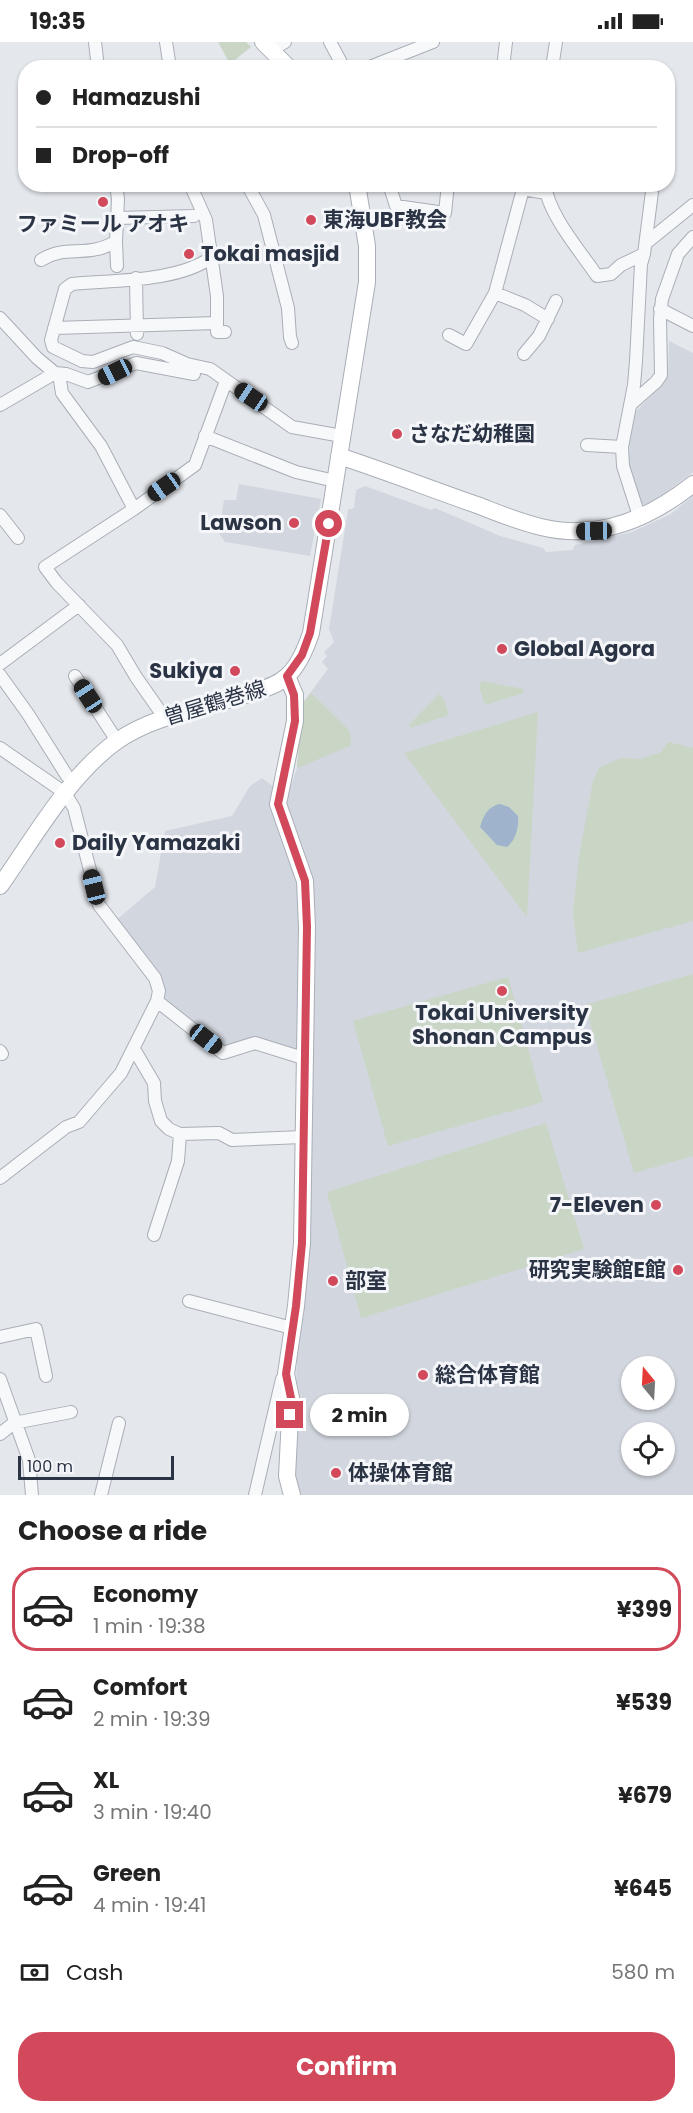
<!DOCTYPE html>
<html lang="en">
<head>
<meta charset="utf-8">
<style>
	body { margin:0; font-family:Poppins,"Noto Sans JP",sans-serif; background:#f6f6f6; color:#222; height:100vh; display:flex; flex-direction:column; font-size:22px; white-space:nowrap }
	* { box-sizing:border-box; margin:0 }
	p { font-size:20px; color:#767676 }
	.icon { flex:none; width:33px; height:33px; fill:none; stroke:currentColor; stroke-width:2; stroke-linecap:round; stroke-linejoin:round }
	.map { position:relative; height:1453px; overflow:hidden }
	.drawer { display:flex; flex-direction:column; background:#fff; flex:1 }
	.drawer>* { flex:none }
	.banner { position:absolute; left:18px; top:18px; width:657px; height:132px; border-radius:24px; box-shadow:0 2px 4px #0004; display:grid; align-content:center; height:132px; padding:0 18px; background:#fff }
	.needle { width:39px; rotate:342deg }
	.tools { position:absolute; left:621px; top:1314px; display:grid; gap:12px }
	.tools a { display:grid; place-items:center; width:54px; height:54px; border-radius:50%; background:#fff; box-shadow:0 2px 4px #0004; font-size:30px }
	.scale { position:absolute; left:18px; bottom:15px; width:156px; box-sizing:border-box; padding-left:6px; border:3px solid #2b3445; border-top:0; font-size:16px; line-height:21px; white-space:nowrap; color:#2b3445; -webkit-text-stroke:4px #f4f6f9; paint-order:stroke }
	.end { position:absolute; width:27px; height:27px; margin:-14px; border:8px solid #d1495b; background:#fff; box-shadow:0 0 0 3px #fff }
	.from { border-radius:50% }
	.bubble { position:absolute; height:42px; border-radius:21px; background:#fff; box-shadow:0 2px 4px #0004; font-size:20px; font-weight:700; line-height:42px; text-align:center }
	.car { position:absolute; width:18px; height:36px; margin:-18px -9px; border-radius:8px; box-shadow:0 0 4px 2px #0007; background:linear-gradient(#222 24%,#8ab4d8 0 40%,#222 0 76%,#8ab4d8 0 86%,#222 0) }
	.banner b { display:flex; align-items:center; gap:21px; height:57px; font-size:22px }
	.banner b+b { border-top:2px solid #e0e0e0 }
	.banner i { width:15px; height:15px; background:#222 }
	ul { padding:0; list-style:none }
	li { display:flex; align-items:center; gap:18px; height:84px; margin:0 12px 9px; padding:0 6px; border:3px solid transparent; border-radius:24px }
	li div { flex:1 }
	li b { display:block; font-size:22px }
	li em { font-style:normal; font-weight:700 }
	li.on { border-color:#d1495b }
	li>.icon { width:54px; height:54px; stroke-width:1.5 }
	h2 { padding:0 18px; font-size:27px; line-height:72px }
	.pay { display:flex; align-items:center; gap:15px; height:66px; padding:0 18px; font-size:22px }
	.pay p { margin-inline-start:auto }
	.cta { display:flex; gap:12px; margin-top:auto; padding:12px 18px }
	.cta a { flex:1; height:69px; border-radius:24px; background:#d1495b; color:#fff; font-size:24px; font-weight:700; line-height:69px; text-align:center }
	.status { display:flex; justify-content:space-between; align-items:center; height:42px; padding:0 30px; background:#fff; direction:ltr }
	.status svg { height:16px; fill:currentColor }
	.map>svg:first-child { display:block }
	.built { fill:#d2d6de; fill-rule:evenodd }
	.green { fill:#c9d6c5 }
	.water { fill:#9fb4cc }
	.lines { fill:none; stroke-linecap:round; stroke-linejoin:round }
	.street-casing { stroke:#a9aeb7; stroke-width:14 }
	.secondary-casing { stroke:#a9aeb7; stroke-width:18 }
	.street { stroke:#f7f8fa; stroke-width:12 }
	.secondary { stroke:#fff; stroke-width:16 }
	.route { stroke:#d1495b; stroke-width:8 }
	.poi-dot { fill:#d1495b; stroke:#f4f6f9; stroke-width:2 }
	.labels { text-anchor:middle; stroke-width:6; stroke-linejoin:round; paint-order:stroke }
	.poi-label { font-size:21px; font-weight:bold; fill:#2b3445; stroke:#f4f6f9; text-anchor:start }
	.street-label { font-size:21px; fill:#2b3445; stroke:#f4f6f9 }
</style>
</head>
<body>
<div class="status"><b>19:35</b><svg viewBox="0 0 49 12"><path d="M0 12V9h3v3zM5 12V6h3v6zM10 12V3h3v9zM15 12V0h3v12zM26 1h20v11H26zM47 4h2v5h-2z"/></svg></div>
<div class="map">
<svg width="693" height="1453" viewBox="0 0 693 1453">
	<rect width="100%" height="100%" fill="#e4e7ec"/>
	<path class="built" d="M669,299l24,12v119l-40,30 -8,3 -4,-1 -12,-41 1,-30 3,-19 25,-25 10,-14z
		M239,442l82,15 -11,57 -85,-14 -6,-9 5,-33h12z
		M365,444l66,24 4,-2 65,28 43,12 3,4 27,-2 2,-5 57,-13 39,-18 22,-18v999h-394l-4,-6 -2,-31 21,-535 -29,-120 12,-35 5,-64 26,-35 -6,-7 5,-6 -3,-4 10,-10 -5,-13 19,-119 6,-2 2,-18zM632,1324h32v34h-32zM632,1390h32v34h-32z
		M262,736l12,9 24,97v171l-32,-12 -39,11 -60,-38 -4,-19 -49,-75 41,-35 10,-56 67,-15 18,-30z"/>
	<path class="green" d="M218,0h28l5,5 -21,17z
		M482,639l41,8 1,4 -39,12 -6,-19z
		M311,651l36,35 4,8 -1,10 -53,22 5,-64z
		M439,652l5,6 5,15 -39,13 -1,-3z
		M538,670l-11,205 -123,-164z
		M668,700l25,6v173l-115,32 -5,-40 6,-56 14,-76 6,-13 21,-10 21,1 20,-7z
		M693,932v182l-59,17 -49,-168z
		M508,935l35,125 -155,44 -35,-125z
		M546,1081l38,126 -223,69 -34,-126z"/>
	<path class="water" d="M500,762l9,3 9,9c1,11 -2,24 -11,31l-10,-2 -17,-18c3,-11 8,-21 20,-23z"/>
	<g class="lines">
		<defs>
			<path id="street" d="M95,0l3,26
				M166,0l4,26
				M330,0l14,26
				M271,8l14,-8
				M367,26l66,-26
				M503,26l3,-26
				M552,26l4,-26
				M190,142l16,36 11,76v36h8
				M247,142l17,31 24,93 2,29 2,6
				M389,142l7,22 49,7 3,-29
				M545,142c2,29 36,68 52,92l14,-2 10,-9 23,-11
				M117,176l77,-2
				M116,200l1,24
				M646,201l47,-38
				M212,215c-34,25 -98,23 -140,27l-7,5 -14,51 2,7 29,14 11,1 40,-15 29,6 25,11 23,5 82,58 50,9
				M41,218c22,-13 35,-6 56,-11 7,-1 13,-5 19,-7l2,-43 -2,-15
				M136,236l1,56
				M495,251l30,12 23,14
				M660,267l33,17
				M0,276l37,40 18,15 11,1 22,8 48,-19 58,11
				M54,286l163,-5
				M449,293l17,9 29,-51 28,-104 23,4
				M524,312l15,-18 17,-35
				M59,332l3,19 39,53 33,63
				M0,363l55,-32
				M630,363l26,-23 5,-7 -1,-56 2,-20 16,-45 15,-17
				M205,394l91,36 39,9
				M587,403l35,2
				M0,473l18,23
				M640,477l-17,-53 -1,-19 12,-62 2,-24 5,-97 3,-10 9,-70
				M0,622l79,-59
				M0,633l28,39 39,62 7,6
				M75,634l42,65
				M164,675l-28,-40 -19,-32 -60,-62 -12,-16 89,-58 61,-44 31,-84
				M0,706l65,45 9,15 25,97 56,73 4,13 -2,10 -36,72 -42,49 -13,5 -66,51
				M157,959l66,52 32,-10 48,15
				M134,1007l20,34 1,18 6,20 8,8 11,5 39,-1 13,7 70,-3
				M0,1009l2,3
				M154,1193l24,-74 2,-27
				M189,1259l103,27
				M0,1295l36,-8 10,47
				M0,1337l29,81 3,35
				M0,1392l14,-11 57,-11
				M101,1453l18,-72
				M255,1453l27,-116 4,-5"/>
			<path id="secondary" d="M263,0l26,26
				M339,414c46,15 92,33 138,49 21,8 42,17 64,22 57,14 108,-8 152,-43
				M287,634l8,19v26l-17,83 27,77 2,46 -5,316 -6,63 -10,68 5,24 -4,78 5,19
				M0,844c34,-48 69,-111 117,-145 38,-26 85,-32 128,-46 14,-5 30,-8 41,-18 13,-11 20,-29 25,-44l56,-351v-36l-10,-62"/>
		</defs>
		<use href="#street" class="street-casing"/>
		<use href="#secondary" class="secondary-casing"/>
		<use href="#street" class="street"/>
		<use href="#secondary" class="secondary"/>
	</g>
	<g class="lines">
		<path class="route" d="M290,1373l1,-17 -5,-24 10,-68 6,-63 5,-316 -2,-46 -27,-77 17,-83 -1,-26 -7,-19 15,-21 8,-22 19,-109"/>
	</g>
	<g class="poi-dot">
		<circle cx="103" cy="160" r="6"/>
		<circle cx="311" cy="178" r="6"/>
		<circle cx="189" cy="212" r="6"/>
		<circle cx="397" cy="392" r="6"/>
		<circle cx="294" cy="481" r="6"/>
		<circle cx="502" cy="607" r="6"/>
		<circle cx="235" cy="629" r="6"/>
		<circle cx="60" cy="801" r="6"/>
		<circle cx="502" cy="949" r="6"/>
		<circle cx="656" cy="1163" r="6"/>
		<circle cx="678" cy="1228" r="6"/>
		<circle cx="333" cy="1239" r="6"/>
		<circle cx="423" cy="1333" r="6"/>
		<circle cx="336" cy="1431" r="6"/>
	</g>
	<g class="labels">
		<g class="poi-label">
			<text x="323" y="185">東海UBF教会</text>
			<text x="103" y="189" text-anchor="middle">ファミール アオキ</text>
			<text x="201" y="219">Tokai masjid</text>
			<text x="409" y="399">さなだ幼稚園</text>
			<text x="282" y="488" text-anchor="end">Lawson</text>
			<text x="514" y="614">Global Agora</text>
			<text x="223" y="636" text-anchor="end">Sukiya</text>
			<text x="72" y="808">Daily Yamazaki</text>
			<text x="502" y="978" text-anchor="middle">Tokai University<tspan x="502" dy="24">Shonan Campus</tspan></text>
			<text x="644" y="1170" text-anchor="end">7-Eleven</text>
			<text x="666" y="1235" text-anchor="end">研究実験館E館</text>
			<text x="345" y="1246">部室</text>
			<text x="435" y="1340">総合体育館</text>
			<text x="348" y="1438">体操体育館</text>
		</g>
		<g class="street-label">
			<text transform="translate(215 661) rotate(-17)" y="7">曽屋鶴巻線</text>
		</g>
	</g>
</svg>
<div class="tools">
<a><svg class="needle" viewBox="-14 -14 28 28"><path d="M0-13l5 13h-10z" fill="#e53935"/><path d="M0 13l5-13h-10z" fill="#767676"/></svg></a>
<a><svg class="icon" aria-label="locate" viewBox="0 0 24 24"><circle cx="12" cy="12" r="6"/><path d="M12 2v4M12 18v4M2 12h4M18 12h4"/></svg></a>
</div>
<div class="scale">100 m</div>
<i class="end from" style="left:329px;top:482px"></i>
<i class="end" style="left:290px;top:1373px"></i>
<div class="bubble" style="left:310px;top:1352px;width:99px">2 min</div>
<i class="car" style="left:115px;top:330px;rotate:244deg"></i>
<i class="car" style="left:251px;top:355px;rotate:304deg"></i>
<i class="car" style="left:164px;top:445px;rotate:235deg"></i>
<i class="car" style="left:594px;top:489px;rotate:269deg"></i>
<i class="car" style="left:88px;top:654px;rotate:327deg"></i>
<i class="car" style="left:94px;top:845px;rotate:346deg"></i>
<i class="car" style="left:206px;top:997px;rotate:128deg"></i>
<div class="banner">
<b><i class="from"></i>Hamazushi</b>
<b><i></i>Drop-off</b>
</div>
</div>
<section class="drawer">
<h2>Choose a ride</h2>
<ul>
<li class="on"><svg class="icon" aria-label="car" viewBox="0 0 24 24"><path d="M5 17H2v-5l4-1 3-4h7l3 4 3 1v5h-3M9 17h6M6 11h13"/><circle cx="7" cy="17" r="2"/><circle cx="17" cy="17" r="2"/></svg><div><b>Economy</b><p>1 min · 19:38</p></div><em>¥399</em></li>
<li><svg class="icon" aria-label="car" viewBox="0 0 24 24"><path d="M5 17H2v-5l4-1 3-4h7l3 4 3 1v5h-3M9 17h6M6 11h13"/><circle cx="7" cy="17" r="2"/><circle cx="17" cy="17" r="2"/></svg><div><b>Comfort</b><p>2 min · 19:39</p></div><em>¥539</em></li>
<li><svg class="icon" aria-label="car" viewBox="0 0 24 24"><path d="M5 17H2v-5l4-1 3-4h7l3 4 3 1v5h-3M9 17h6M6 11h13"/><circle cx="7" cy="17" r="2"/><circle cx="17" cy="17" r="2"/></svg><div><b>XL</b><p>3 min · 19:40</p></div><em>¥679</em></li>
<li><svg class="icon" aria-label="car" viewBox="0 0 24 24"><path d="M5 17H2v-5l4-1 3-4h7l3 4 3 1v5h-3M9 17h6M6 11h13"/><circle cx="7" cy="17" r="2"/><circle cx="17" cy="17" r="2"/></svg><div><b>Green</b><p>4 min · 19:41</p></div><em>¥645</em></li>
</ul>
<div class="pay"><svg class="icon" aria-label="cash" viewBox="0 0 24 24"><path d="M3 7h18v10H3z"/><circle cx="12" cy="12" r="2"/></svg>Cash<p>580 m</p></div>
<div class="cta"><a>Confirm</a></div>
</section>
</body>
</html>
